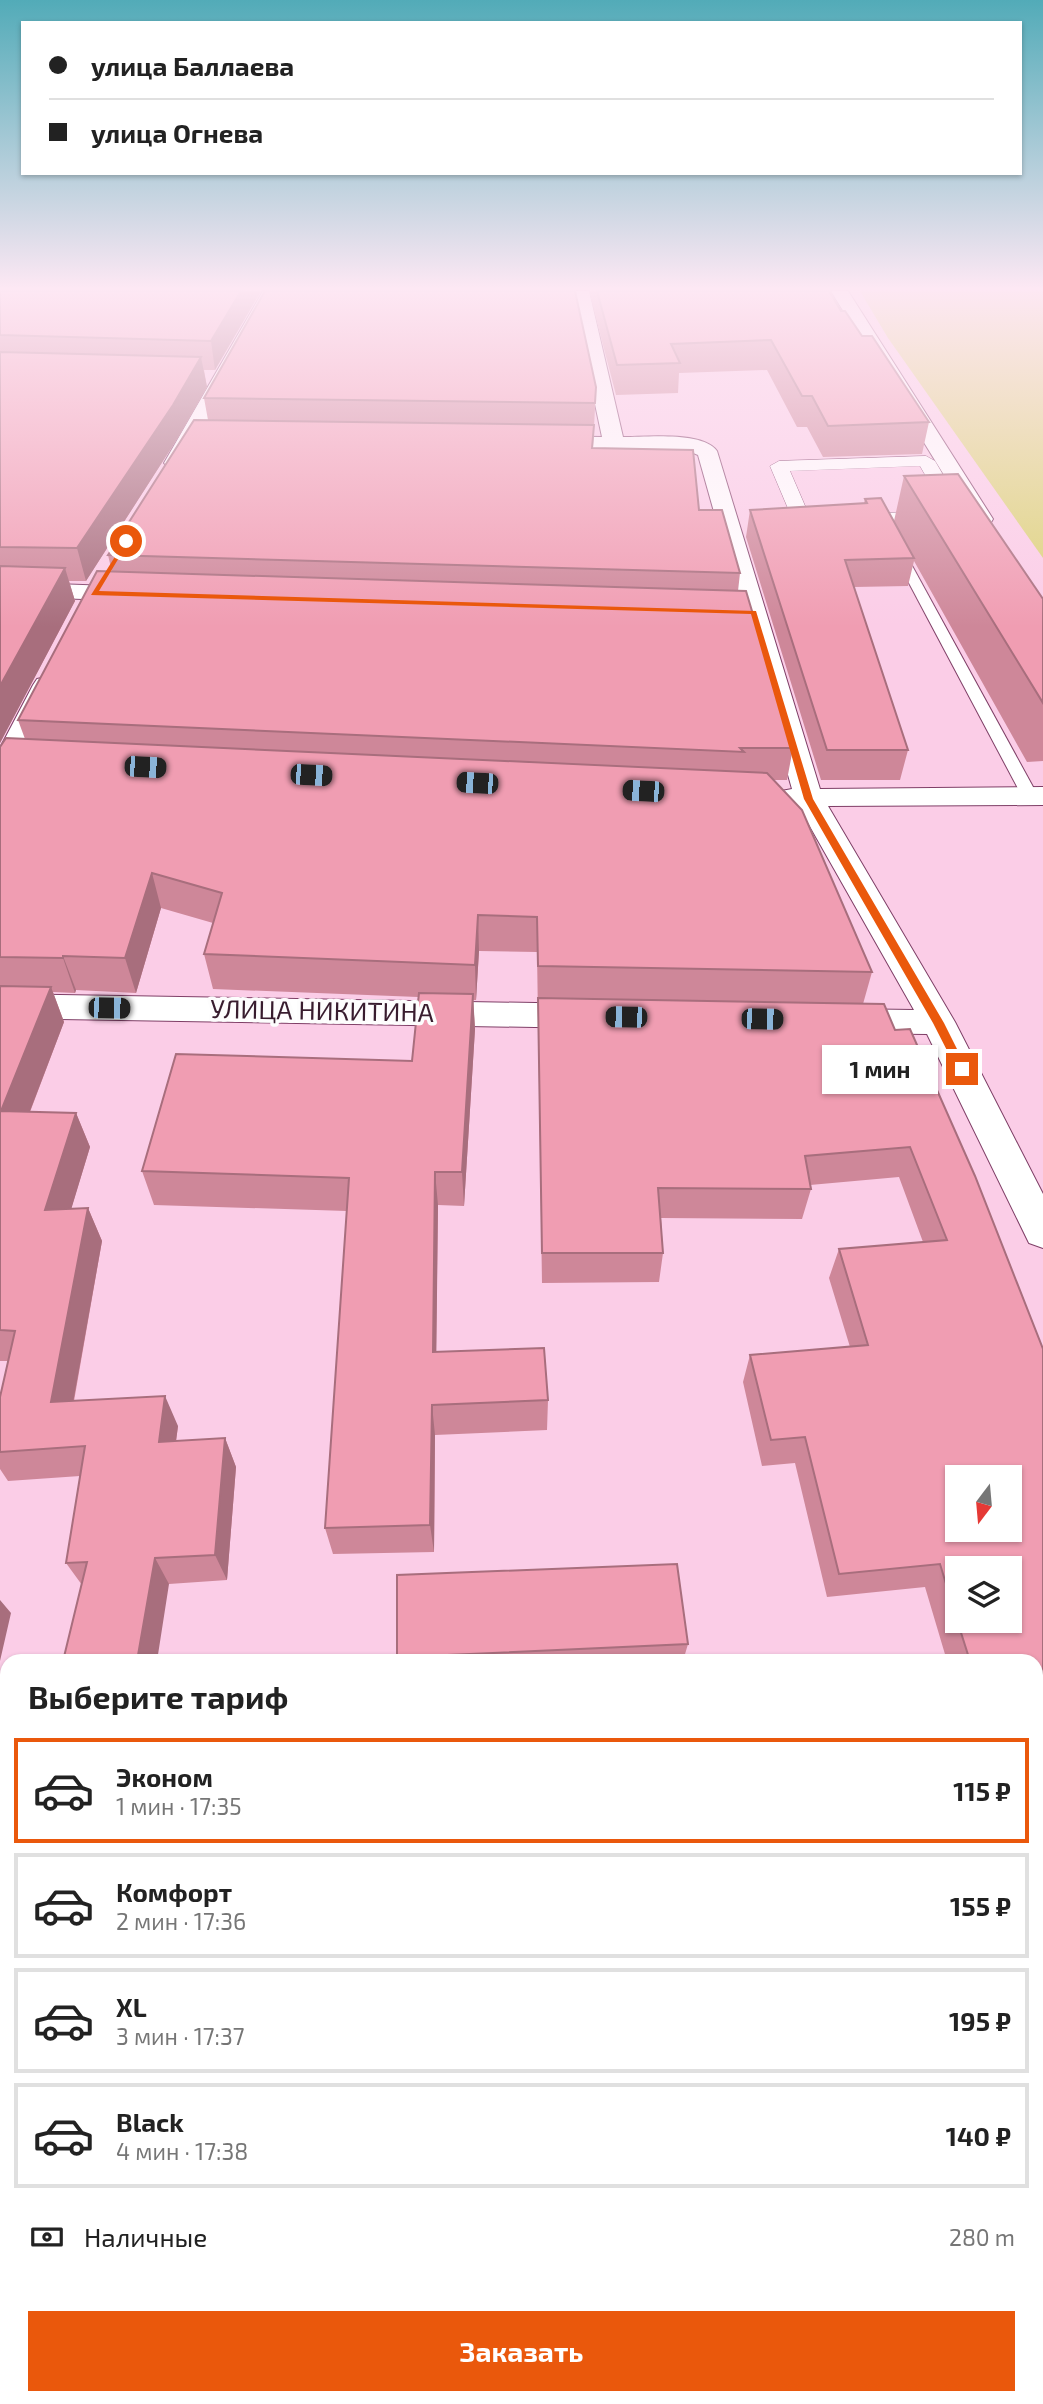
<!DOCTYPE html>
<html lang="ru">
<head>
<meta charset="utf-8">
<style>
	body { margin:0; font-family:"Exo 2",sans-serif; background:#f6f6f6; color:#222; height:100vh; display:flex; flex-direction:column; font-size:26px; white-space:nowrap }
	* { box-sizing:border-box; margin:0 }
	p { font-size:23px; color:#767676 }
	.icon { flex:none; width:38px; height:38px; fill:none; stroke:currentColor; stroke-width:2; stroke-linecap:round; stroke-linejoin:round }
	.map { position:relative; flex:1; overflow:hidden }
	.details { position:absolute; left:0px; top:1654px; width:1043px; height:751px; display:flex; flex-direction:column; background:#fff; border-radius:21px 21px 0 0; box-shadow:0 2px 5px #0004 }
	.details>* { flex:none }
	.top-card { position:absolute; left:21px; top:21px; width:1001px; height:154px; border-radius:0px; box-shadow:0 2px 5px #0004; display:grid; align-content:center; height:154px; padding:0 28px; background:#fff }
	.needle { width:46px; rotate:196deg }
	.fabs { position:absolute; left:945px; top:1465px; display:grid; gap:14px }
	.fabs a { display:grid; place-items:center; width:77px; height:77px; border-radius:0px; background:#fff; box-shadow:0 2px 5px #0004; font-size:35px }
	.end { position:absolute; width:32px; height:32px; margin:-16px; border:9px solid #ea580c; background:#fff; box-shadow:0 0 0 4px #fff }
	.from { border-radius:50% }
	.bubble { position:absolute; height:49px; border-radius:0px; background:#fff; box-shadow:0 2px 5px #0004; font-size:23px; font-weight:700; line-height:49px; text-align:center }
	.car { position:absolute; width:21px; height:42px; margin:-21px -10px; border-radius:9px; box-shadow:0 0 5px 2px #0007; background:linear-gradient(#222 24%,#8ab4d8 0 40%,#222 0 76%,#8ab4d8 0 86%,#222 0) }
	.top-card b { display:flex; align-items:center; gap:24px; height:66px; font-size:26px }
	.top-card b+b { border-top:2px solid #e0e0e0 }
	.top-card i { width:18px; height:18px; background:#222 }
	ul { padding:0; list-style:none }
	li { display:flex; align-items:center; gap:21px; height:105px; margin:0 14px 10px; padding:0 14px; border:4px solid #e0e0e0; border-radius:0px }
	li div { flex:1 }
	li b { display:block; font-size:26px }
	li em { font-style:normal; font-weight:700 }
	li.selected { border-color:#ea580c }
	li>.icon { width:63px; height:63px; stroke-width:1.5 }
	h2 { padding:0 28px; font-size:32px; line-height:84px }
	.pay { display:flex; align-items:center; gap:18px; height:77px; padding:0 28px; font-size:26px }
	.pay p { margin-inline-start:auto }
	.cta { display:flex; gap:14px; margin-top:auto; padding:14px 28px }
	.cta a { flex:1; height:80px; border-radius:0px; background:#ea580c; color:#fff; font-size:28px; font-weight:700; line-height:80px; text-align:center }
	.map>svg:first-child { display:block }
	.green { fill:#dcd378 }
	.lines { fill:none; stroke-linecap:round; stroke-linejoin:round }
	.service-casing { stroke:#7f3f67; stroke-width:2 }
	.pedestrian-casing { stroke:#7f3f67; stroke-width:1 }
	.minor-casing { stroke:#7f3f67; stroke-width:2 }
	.tertiary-casing { stroke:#7f3f67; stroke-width:2 }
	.primary-casing { stroke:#8e85ab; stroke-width:2 }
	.service { fill:#fff; fill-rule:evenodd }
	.pedestrian { fill:#fff; fill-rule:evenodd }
	.minor { fill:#fff; fill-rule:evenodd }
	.tertiary { fill:#fff; fill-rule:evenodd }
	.primary { fill:#d7d8f5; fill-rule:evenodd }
	.wall { fill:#ce8799 }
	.shaded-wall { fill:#a86e7d }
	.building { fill:#f09db2; stroke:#a86e7d; stroke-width:2; fill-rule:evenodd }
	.route { fill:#ea580c }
	.labels { text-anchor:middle; stroke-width:7; stroke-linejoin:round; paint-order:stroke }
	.street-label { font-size:26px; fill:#381c2e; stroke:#fdfdfd }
</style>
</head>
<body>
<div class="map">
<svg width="1043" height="2404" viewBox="0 0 1043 2404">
	<rect width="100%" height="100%" fill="#fbcde7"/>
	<path class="green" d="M860,291h183v267l-155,-220z"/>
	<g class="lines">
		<defs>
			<path id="service" d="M898,547l6,4 134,245 -2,3 -6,2 -8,-5 -130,-245z"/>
			<path id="pedestrian" d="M926,456l9,5 32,55 -3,4 -169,5 -25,-59 9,-5zM920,466l26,45 -137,4 -19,-44z"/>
			<path id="minor" d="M263,291h18l-95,172 -4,4h-14l-4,-4z
				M571,291h18l34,146c23,0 80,-6 94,14l103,338 223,-2v18l-215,1 127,216 88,172v54l-14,-5 -102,-209 -88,-1 -12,-4 -5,-8 5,-8 12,-4 75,1 -115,-203 -23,-3 -5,-6 5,-6 16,-3 -94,-334 -12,-5 -146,-2 -7,-2 -3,-4 3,-4 7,-2 62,1z
				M831,291h17l145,228 -3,5h-16l-3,-5z
				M0,582l138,5 9,2 3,5 -3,5 -9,2 -138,-5z
				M46,677l9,2 4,6 -45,91 -4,6 -10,3v-37l33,-63 4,-6z
				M0,994l590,10 12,4 5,8 -5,8 -12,4 -590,-10z"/>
			<path id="tertiary" d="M98,2398h66l-1,6h-66z"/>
			<path id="primary" d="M0,2022h7v58h-7z
				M1036,2041h7v58h-7z
				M0,2126l7,1v60l-7,-1z
				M1036,2131h7v62h-7z"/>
		</defs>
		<use href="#service" class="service-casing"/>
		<use href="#pedestrian" class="pedestrian-casing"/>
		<use href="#minor" class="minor-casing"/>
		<use href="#tertiary" class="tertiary-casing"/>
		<use href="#primary" class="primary-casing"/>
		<use href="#service" class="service"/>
		<use href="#pedestrian" class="pedestrian"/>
		<use href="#minor" class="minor"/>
		<use href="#tertiary" class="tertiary"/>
		<use href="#primary" class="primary"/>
	</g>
	<path class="wall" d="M0,291h261l-46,79h-11l3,17 -28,49 -93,145h-17l6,20 -75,142z
		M589,291h240l12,20 21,25 67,86 -7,32 -99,3 -16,-30h-10l-30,-57 -88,3 -1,20 -62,2z
		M596,387l-3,61 106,62 41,63 -2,18 55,157 -6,32h-14l99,192 -9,32 32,26 148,319v575l-7,-1v-262h-89l-22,-74 -98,10 -32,-134 -33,3 -19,-84 7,-27 100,-8 -21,-69 10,-29 84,-7 -24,-65 -89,8 1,4 -9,30 -141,-1 2,35 -4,29 -117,1 -5,-331 -58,-1 -3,49h-3l2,29 -11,177 -26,-1 -2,147 112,48 -1,30 -112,5 -1,117 -101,2 -8,-26 22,-317 -193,-6 -12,-34 270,-110 6,-64 -205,-8 -9,-35 9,-31 -52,-15 -25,85 -60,-3 -1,3 -22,-1 11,30 -34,90 46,1 14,34 -19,62 17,-1 14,33 -28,160 104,25 -2,15 49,-3 11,29 -9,113 -58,4 -87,1 -16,-22 14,-87 -72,5 -8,-12v-72l8,-36h-8v-614l25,-8 -7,-19 94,-148 -4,-17 100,-135 -4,-22z
		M904,476l139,123v162l-16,1 -113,-201 -6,25 -54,1 54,163 -8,30h-79l-75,-243 4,-27 114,-7 1,-4 29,22z
		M397,1575l291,69 -5,17h-286z
		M0,1774h7v123h-7z
		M1036,2359h7v45h-55l-1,-6h49z"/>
	<path class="shaded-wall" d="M241,291h20l-46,79 -4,-29z
		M201,357l6,30 -28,49 -93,145 -9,-33z
		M65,568l10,33 -75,142v-57z
		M152,873l9,35 -25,85 -11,-35z
		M478,915l1,36 -3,49 -1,-35z
		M63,956l13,34 -1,3 -12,-35z
		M51,987l13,35 -47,123 -16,-34z
		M473,994l2,35 -11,177 -2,-34z
		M76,1113l14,34 -29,96 -16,-33z
		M435,1172l3,33 -2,178 -3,-31z
		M88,1208l14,33 -34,190 -17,-29z
		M165,1396l13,30 -6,45 -13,-29z
		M432,1405l3,30 -1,117 -4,-27z
		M225,1438l11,29 -9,113 -12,-25z
		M155,1558l14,26 -12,77h-20z
		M0,1600l11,13 -11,48z"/>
	<path class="building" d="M0,291h241l-30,50 -211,-6z
		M265,291h310l21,96 -1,16 -391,-5z
		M597,291h232l12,20h4l17,25h10l57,86 -101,4 -16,-30h-10l-31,-56 -100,4 9,19 -63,2z
		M0,352l201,5 -28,48 -96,143 -77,-1z
		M194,420l400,5 -2,23 101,2 6,60h23l18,63 -632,-18z
		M958,474l85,125v104l-139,-227z
		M881,498l33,60 -69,2 63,190h-81l-77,-240 117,-7 -2,-4z
		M0,566l65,2 -65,118z
		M97,571l649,20 47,157h-53l4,4 -726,-32z
		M6,738l761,35 35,37 70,162 -334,-6 -1,-49 -59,-2 -3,50 -271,-11 18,-61 -70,-20 -27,85 -62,-2v2l-63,-1v-210z
		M0,986l51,1 -50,124 75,2 -31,97 43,-2 -37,194 114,-6 -6,46 66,-4 -10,117 -60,3 -18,103h-74l24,-99 -21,1 19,-117 -85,6v-55l15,-66 -15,-1z
		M419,993l54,1 -11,178h-27l-2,180 111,-4 4,52 -116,5 -2,120 -105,3 24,-350 -207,-7 34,-117 236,7z
		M538,998l346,6 11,26 15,-1 65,147 68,173v363h-3l3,13v185h-7v-249h-66l-13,-41h53v-52h-53v52l-17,-56 -101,10 -34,-137 -34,3 -21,-85 118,-10 -29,-96 108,-9 -37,-93 -105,9 6,33 -153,-1 5,65h-121zM957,1477h53v53h-53z
		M677,1564l11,80 -240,11v6h-51v-86z
		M0,1774h7v109l-7,-1z
		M1036,2371h7v33h-23l-1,-6h17z
		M228,2398h457l1,6h-459z"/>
	<linearGradient id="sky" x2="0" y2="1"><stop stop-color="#52abb8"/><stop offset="0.46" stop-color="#fde8f4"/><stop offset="1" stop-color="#fde8f4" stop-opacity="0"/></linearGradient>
	<rect width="1043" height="627" fill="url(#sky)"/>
	<path class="route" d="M126,539l3,2 -30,50 657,20 57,188 131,224 23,46 -1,3h-8l-25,-49 -129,-224 -53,-185 -660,-19z"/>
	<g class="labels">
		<g class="street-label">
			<text transform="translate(322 1011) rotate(1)" y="9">УЛИЦА НИКИТИНА</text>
		</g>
	</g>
</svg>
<div class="fabs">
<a><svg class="needle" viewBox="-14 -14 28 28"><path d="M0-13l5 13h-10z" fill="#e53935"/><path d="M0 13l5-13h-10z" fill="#767676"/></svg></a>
<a><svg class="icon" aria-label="layers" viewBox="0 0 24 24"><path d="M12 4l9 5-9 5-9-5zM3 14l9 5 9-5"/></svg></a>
</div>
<i class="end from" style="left:126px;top:541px"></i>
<i class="end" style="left:962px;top:1069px"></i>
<div class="bubble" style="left:822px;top:1045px;width:116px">1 мин</div>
<i class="car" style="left:145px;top:767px;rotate:93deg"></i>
<i class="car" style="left:311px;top:775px;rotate:93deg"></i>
<i class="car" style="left:477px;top:783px;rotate:273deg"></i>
<i class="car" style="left:643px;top:791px;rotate:273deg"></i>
<i class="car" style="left:109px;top:1008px;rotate:91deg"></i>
<i class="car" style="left:626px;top:1017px;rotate:271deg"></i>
<i class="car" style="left:762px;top:1019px;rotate:91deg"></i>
<div class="top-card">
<b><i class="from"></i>улица Баллаева</b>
<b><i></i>улица Огнева</b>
</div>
<section class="details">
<h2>Выберите тариф</h2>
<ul>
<li class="selected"><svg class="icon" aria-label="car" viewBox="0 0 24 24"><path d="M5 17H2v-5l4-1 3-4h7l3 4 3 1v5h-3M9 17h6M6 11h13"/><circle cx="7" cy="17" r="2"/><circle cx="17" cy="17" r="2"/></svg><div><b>Эконом</b><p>1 мин · 17:35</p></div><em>115 ₽</em></li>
<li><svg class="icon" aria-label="car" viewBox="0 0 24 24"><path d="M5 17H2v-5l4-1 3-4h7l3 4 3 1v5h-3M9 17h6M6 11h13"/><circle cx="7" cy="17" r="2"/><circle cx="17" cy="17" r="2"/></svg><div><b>Комфорт</b><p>2 мин · 17:36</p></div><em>155 ₽</em></li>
<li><svg class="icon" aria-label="car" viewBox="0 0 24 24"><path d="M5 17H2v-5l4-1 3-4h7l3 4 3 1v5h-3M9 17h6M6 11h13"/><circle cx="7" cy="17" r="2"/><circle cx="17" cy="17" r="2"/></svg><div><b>XL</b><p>3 мин · 17:37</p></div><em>195 ₽</em></li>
<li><svg class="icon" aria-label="car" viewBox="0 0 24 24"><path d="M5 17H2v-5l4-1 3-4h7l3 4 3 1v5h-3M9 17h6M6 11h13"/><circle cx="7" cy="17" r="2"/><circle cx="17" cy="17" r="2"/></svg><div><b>Black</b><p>4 мин · 17:38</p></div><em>140 ₽</em></li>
</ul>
<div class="pay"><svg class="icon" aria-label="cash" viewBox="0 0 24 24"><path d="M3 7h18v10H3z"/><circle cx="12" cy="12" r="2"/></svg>Наличные<p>280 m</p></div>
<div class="cta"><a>Заказать</a></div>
</section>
</div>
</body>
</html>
